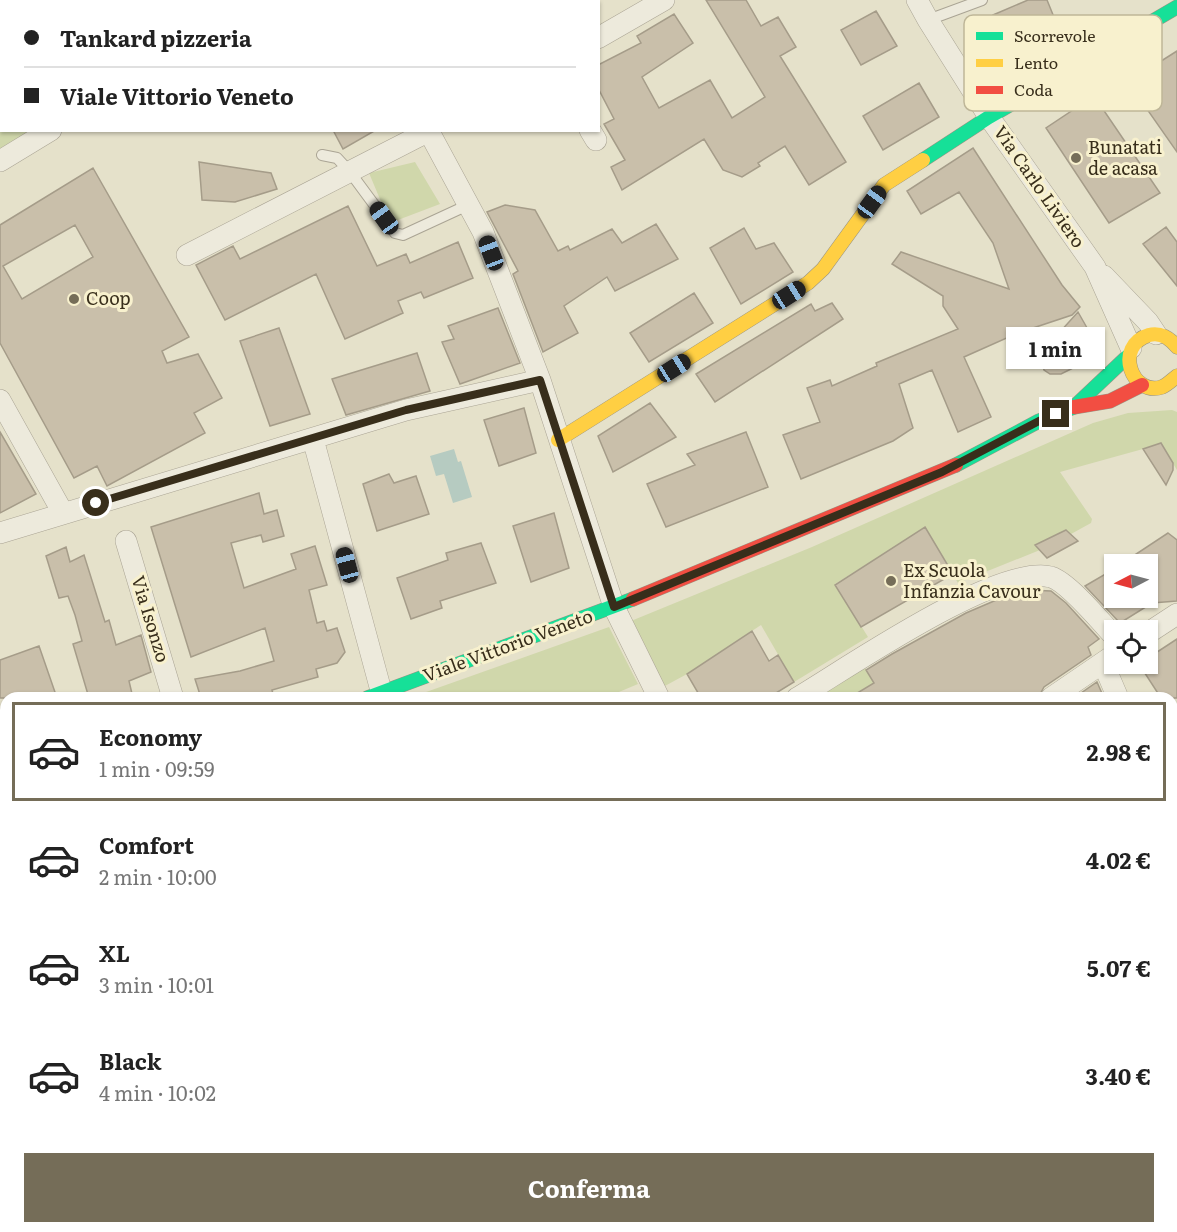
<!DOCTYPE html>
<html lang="it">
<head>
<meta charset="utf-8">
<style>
	body { margin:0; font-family:Literata,serif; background:#f6f6f6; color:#222; height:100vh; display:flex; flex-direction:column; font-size:22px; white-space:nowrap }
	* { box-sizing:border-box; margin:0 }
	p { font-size:20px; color:#767676 }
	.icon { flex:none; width:33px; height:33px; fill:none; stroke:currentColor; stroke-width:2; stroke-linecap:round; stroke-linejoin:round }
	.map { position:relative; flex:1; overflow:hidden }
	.panel { position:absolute; left:0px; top:692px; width:1178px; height:542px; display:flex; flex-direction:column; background:#fff; border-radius:18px 18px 0 0; box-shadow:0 2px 4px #0004 }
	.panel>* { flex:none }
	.guide { position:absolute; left:0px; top:0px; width:600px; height:132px; box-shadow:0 2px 4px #0004; display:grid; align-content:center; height:132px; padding:0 24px; background:#fff }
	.needle { width:39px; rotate:264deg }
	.fabs { position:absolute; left:1104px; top:554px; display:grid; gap:12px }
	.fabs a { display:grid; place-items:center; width:54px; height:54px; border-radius:0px; background:#fff; box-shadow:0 2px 4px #0004; font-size:30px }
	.end { position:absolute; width:27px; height:27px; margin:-14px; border:8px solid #382e1b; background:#fff; box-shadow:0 0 0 3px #fff }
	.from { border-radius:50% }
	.bubble { position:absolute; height:42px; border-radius:0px; background:#fff; box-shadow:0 2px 4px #0004; font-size:20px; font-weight:700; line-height:42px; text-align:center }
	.car { position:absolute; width:18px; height:36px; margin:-18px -9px; border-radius:8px; box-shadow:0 0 4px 2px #0007; background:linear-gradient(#222 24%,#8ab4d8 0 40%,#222 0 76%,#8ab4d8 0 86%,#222 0) }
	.guide b { display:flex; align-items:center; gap:21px; height:57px; font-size:22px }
	.guide b+b { border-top:2px solid #e0e0e0 }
	.guide i { width:15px; height:15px; background:#222 }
	ul { padding:10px 0 0; list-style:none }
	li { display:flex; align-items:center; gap:18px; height:99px; margin:0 12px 9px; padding:0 12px; border:3px solid transparent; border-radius:0px }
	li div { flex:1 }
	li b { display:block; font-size:22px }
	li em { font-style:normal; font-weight:700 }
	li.active { border-color:#756d58 }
	li>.icon { width:54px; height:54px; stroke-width:1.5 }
	.cta { display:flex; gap:12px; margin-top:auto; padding:12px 24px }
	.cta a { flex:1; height:69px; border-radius:0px; background:#756d58; color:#fff; font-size:24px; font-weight:700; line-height:69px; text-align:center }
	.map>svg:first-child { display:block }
	.green { fill:#d0d7ab }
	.water { fill:#b6cbc1 }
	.building { fill:#c9bfaa; stroke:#a59c89; stroke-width:1.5; fill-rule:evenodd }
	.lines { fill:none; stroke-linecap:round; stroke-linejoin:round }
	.lane-casing { stroke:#aaa494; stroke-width:12 }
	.street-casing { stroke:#aaa494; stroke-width:22 }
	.fast-casing { stroke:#999484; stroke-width:15 }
	.slow-casing { stroke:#999484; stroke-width:15 }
	.jam-casing { stroke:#999484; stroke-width:15 }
	.lane { stroke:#edeadc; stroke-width:10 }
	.street { stroke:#edeadc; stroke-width:21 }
	.fast { stroke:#16e098; stroke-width:14 }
	.slow { stroke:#ffcf43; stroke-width:14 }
	.jam { stroke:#f24e42; stroke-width:14 }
	.route { stroke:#382e1b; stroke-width:8 }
	.poi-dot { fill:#756d58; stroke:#f8f1ce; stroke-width:2 }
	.labels { text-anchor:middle; stroke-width:6; stroke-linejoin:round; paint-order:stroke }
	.poi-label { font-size:18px; fill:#382e1b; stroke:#f8f1ce; text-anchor:start }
	.street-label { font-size:18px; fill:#382e1b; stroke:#f8f1ce }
	.key { fill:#f8f1ce; stroke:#beb698; stroke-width:1.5 }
	.key-label { font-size:16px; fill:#382e1b }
</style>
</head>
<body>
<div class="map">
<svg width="1177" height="1232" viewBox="0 0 1177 1232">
	<rect width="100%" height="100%" fill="#e5e1ca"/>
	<path class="green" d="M0,0h214l1,1 -213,1v128l50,1 -52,30z
		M415,162l25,42 -50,19 -21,-50z
		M1172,410l5,2v58l-16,-26 -101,28 32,47 -1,4 -20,11 -5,-4 -30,15 4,5 -82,33 -33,-55 -90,56 33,53 -74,45 -33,-57 -74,49 -24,13 -32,-66 181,-74 281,-124 35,-10z
		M609,627l29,57 -31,13h-195z
		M864,666l11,19 -23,13h-42z
		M1177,1036v155l-5,-1v-150z"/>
	<path class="water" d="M454,449l4,13 3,-1 11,36 -19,6 -9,-29 -8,2 -6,-20z"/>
	<path class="building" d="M706,0h40l15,26 17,-9 18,30 -16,9 66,106 -37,23 -24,-39 -27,17 2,3 -18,11 -19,-7 -19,-31 -82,51 -11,-23 14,-7 -21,-36 10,-5 -16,-31v-23l43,-22 -4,-7 37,-22 19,29 -51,34 17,31 51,-28 22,38 33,-21z
		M1028,0h19l11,27 -51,22 -14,-34z
		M876,11l21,35 -36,19 -20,-35z
		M1177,51v101l-49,-70z
		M919,83l20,34 -56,33 -20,-34z
		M1094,96l66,97 -51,30 -63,-95z
		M333,130h43l-33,19z
		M973,148l89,137 18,22 -8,8 -54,18 -54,24 27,60 -33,15 -26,-62 -33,14 14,44 -20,13 -92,38 -18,-44 37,-13 -13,-34 23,-8 2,6 45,-20 -1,-3 82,-34 -15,-23v-10l-51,-32 9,-12 108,37 -16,-46 -34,-51 -38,22 -14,-23z
		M199,162l72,11 6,16 -42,13 -33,-2z
		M93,168l96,169 -27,14 5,12 31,-9 24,44 -28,15 11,20 -98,53 -10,-20 -23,12 -74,-135v-118zM75,225l18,32 -71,42 -19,-33z
		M505,205l30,5 23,41 10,-5 2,4 42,-21 10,14 34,-19 22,35 -63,32 -8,-14 -43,29 14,27 -35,19 -30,-78 5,-3 -31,-59z
		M348,206l29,60 29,-12 4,9 48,-21 15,36 -49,20 -3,-6 -23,9 5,12 -58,26 -29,-65 -91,46 -29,-55 37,-19 7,13z
		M1166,227l11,15v44l-34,-42z
		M744,228l12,21 18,-6 19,29 -52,32 -31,-56z
		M694,293l19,30 -64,39 -19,-29z
		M832,303l11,16 -128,83 -19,-28 115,-70 4,7z
		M498,308l22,55 -60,21 -18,-42 12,-3 -6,-13z
		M1078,312l21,37 -15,13 -13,7 -10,5h-11l-6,-4 -4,-16z
		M279,328l31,86 -40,12 -30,-85z
		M417,353l13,38 -84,24 -14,-36z
		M650,403l26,34 -63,35 -15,-36z
		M524,408l12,45 -37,13 -15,-46z
		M0,432l36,62 -36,19z
		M746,432l22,55 -102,40 -19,-43 48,-19 -8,-11z
		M1161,443l12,20v7l-7,15 -23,-36z
		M389,474l5,9 22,-7 13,38 -52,17 -14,-47z
		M259,493l5,21 13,-4 7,26 -21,6 -2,-7 -30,8 13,45 52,-19 -5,-15 24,-8 12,39 -18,5 8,33 7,-2 3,10 10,-3 8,24 -8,11 -21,6 2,8 -46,13 2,8h-73l-6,-19 45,-8 34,-10 -9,-33 -74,29 -40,-130z
		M554,513l15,55 -38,14 -18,-56z
		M925,527l28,47 -92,53 -26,-42z
		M1066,530l12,11 -31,17 -12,-13z
		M1168,533l9,7v61l-25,2 -32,20 -35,-37 29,-17v28h34v-33h-27z
		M481,543l15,40 -56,18 2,7 -31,11 -14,-41 51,-18 -2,-7z
		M66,547l4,15 14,-7 21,67 4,-2 7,25 25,-10 10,37 -22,9 4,17h-44l-16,-54 9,-3 -7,-26 -7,-19 -9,2 -13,-42z
		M1029,590l22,1 15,12 33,36 -11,8 3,8 -47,32 -6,11h-189l25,-15 -8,-13 26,-16 74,-41 35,-15z
		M752,631l17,30 9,-6 16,27 -26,16h-67l-14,-24z
		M1177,639v59h-16l-22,-34 9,-1v-5z
		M39,646l18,52h-57v-38z
		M1097,682l7,16h-30z"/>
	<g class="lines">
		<defs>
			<path id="lane" d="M928,20l54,-20
				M322,155l15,3 13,14 45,61 8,2 65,-30"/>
			<path id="street" d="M351,0l1,2
				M517,0l1,2
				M917,0l11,20 61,97 106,150 36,81
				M273,2l2,-2
				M598,38l66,-38
				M428,130l55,102 57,148 74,227 45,91
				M590,130l6,10
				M0,161l51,-31
				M187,255l244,-125
				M1104,276l44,46 8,12
				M0,400l63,113
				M313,439l70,259
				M0,533l406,-123 134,-30
				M126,541l47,157
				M1148,633l29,-19
				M1103,663l15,35
				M797,698c49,-29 202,-135 254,-121 17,5 50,45 63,59
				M1051,698l63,-43
				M1172,824l5,14
				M0,834l6,21
				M1172,895l5,-4
				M1172,940l5,-3
				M0,965l6,-1
				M0,988l6,9
				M1172,1033l5,-4
				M0,1065l6,-6
				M0,1102l6,3
				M0,1167l6,2
				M150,1227l11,5
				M393,1227l4,5
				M505,1227l4,5
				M586,1227l3,5
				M738,1227l2,5
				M298,1232l7,-5
				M418,1232l8,-5
				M605,1232l10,-5
				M759,1232l8,-5"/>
			<path id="fast" d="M923,160l66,-43 188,-110
				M956,465l83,-44 35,-14 54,-51
				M367,698l266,-99"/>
			<path id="slow" d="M1177,347c-7,-9 -17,-15 -28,-12 -36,11 -17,62 13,52 5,-2 11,-8 15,-11
				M558,440l250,-157 15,-14 61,-84 39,-25
				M0,825l6,-2"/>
			<path id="jam" d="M1074,407l36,-6 32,-16
				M633,599l323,-134"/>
		</defs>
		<use href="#lane" class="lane-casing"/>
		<use href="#street" class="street-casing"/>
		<use href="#fast" class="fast-casing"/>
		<use href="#slow" class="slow-casing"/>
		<use href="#jam" class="jam-casing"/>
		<use href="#lane" class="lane"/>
		<use href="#street" class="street"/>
		<use href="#fast" class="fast"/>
		<use href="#slow" class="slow"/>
		<use href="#jam" class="jam"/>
	</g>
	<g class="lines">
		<path class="route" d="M96,503l310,-93 134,-30 74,227 328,-135 97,-51 17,-7"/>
	</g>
	<g class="poi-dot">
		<circle cx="1076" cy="158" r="6"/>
		<circle cx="74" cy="299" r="6"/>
		<circle cx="891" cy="581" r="6"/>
	</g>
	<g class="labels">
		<g class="poi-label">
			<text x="1088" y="154">Bunatati<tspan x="1088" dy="21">de acasa</tspan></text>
			<text x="86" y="305">Coop</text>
			<text x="903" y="577">Ex Scuola<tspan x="903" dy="21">Infanzia Cavour</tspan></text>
		</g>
		<g class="street-label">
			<text transform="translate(1039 187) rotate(55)" y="6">Via Carlo Liviero</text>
			<text transform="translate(150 619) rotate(73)" y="6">Via Isonzo</text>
			<text transform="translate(508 646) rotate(-20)" y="6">Viale Vittorio Veneto</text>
		</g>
	</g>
	<rect x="964" y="15" width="198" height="96" rx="9" class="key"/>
	<rect x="976" y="32" width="27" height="8" fill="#16e098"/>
	<rect x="976" y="59" width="27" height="8" fill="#ffcf43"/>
	<rect x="976" y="86" width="27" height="8" fill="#f24e42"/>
	<g class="key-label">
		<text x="1014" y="42">Scorrevole</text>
		<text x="1014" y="69">Lento</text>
		<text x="1014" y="96">Coda</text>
	</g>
</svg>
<div class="fabs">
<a><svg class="needle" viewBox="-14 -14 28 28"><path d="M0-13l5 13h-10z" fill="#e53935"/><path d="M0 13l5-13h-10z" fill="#767676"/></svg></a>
<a><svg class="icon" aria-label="locate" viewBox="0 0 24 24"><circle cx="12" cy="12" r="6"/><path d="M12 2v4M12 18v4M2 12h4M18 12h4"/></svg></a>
</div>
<i class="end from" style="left:96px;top:503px"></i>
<i class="end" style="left:1056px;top:414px"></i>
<div class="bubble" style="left:1006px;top:327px;width:99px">1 min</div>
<i class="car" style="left:872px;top:202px;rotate:36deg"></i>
<i class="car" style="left:384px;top:218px;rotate:324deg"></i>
<i class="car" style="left:491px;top:253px;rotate:339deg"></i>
<i class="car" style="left:789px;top:295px;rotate:58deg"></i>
<i class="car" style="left:674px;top:368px;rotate:58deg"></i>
<i class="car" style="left:347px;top:565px;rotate:345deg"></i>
<div class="guide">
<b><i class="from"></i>Tankard pizzeria</b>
<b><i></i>Viale Vittorio Veneto</b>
</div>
<section class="panel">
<ul>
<li class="active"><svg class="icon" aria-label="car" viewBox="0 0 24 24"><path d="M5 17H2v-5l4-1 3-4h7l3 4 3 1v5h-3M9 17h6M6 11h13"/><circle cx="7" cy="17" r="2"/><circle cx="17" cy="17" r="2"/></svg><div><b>Economy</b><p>1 min · 09:59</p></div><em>2.98 €</em></li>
<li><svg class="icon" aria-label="car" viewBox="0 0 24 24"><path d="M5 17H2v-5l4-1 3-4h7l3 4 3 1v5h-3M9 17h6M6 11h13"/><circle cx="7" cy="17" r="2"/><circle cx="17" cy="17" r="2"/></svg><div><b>Comfort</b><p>2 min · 10:00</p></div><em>4.02 €</em></li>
<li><svg class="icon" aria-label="car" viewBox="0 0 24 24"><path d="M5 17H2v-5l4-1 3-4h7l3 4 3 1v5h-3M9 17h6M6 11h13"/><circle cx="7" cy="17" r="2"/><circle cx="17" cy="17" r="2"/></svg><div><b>XL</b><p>3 min · 10:01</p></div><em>5.07 €</em></li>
<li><svg class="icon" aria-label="car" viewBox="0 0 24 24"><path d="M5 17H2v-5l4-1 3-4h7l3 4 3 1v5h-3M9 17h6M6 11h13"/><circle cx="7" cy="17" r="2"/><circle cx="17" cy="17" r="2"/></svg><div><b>Black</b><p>4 min · 10:02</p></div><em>3.40 €</em></li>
</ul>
<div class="cta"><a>Conferma</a></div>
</section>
</div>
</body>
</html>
